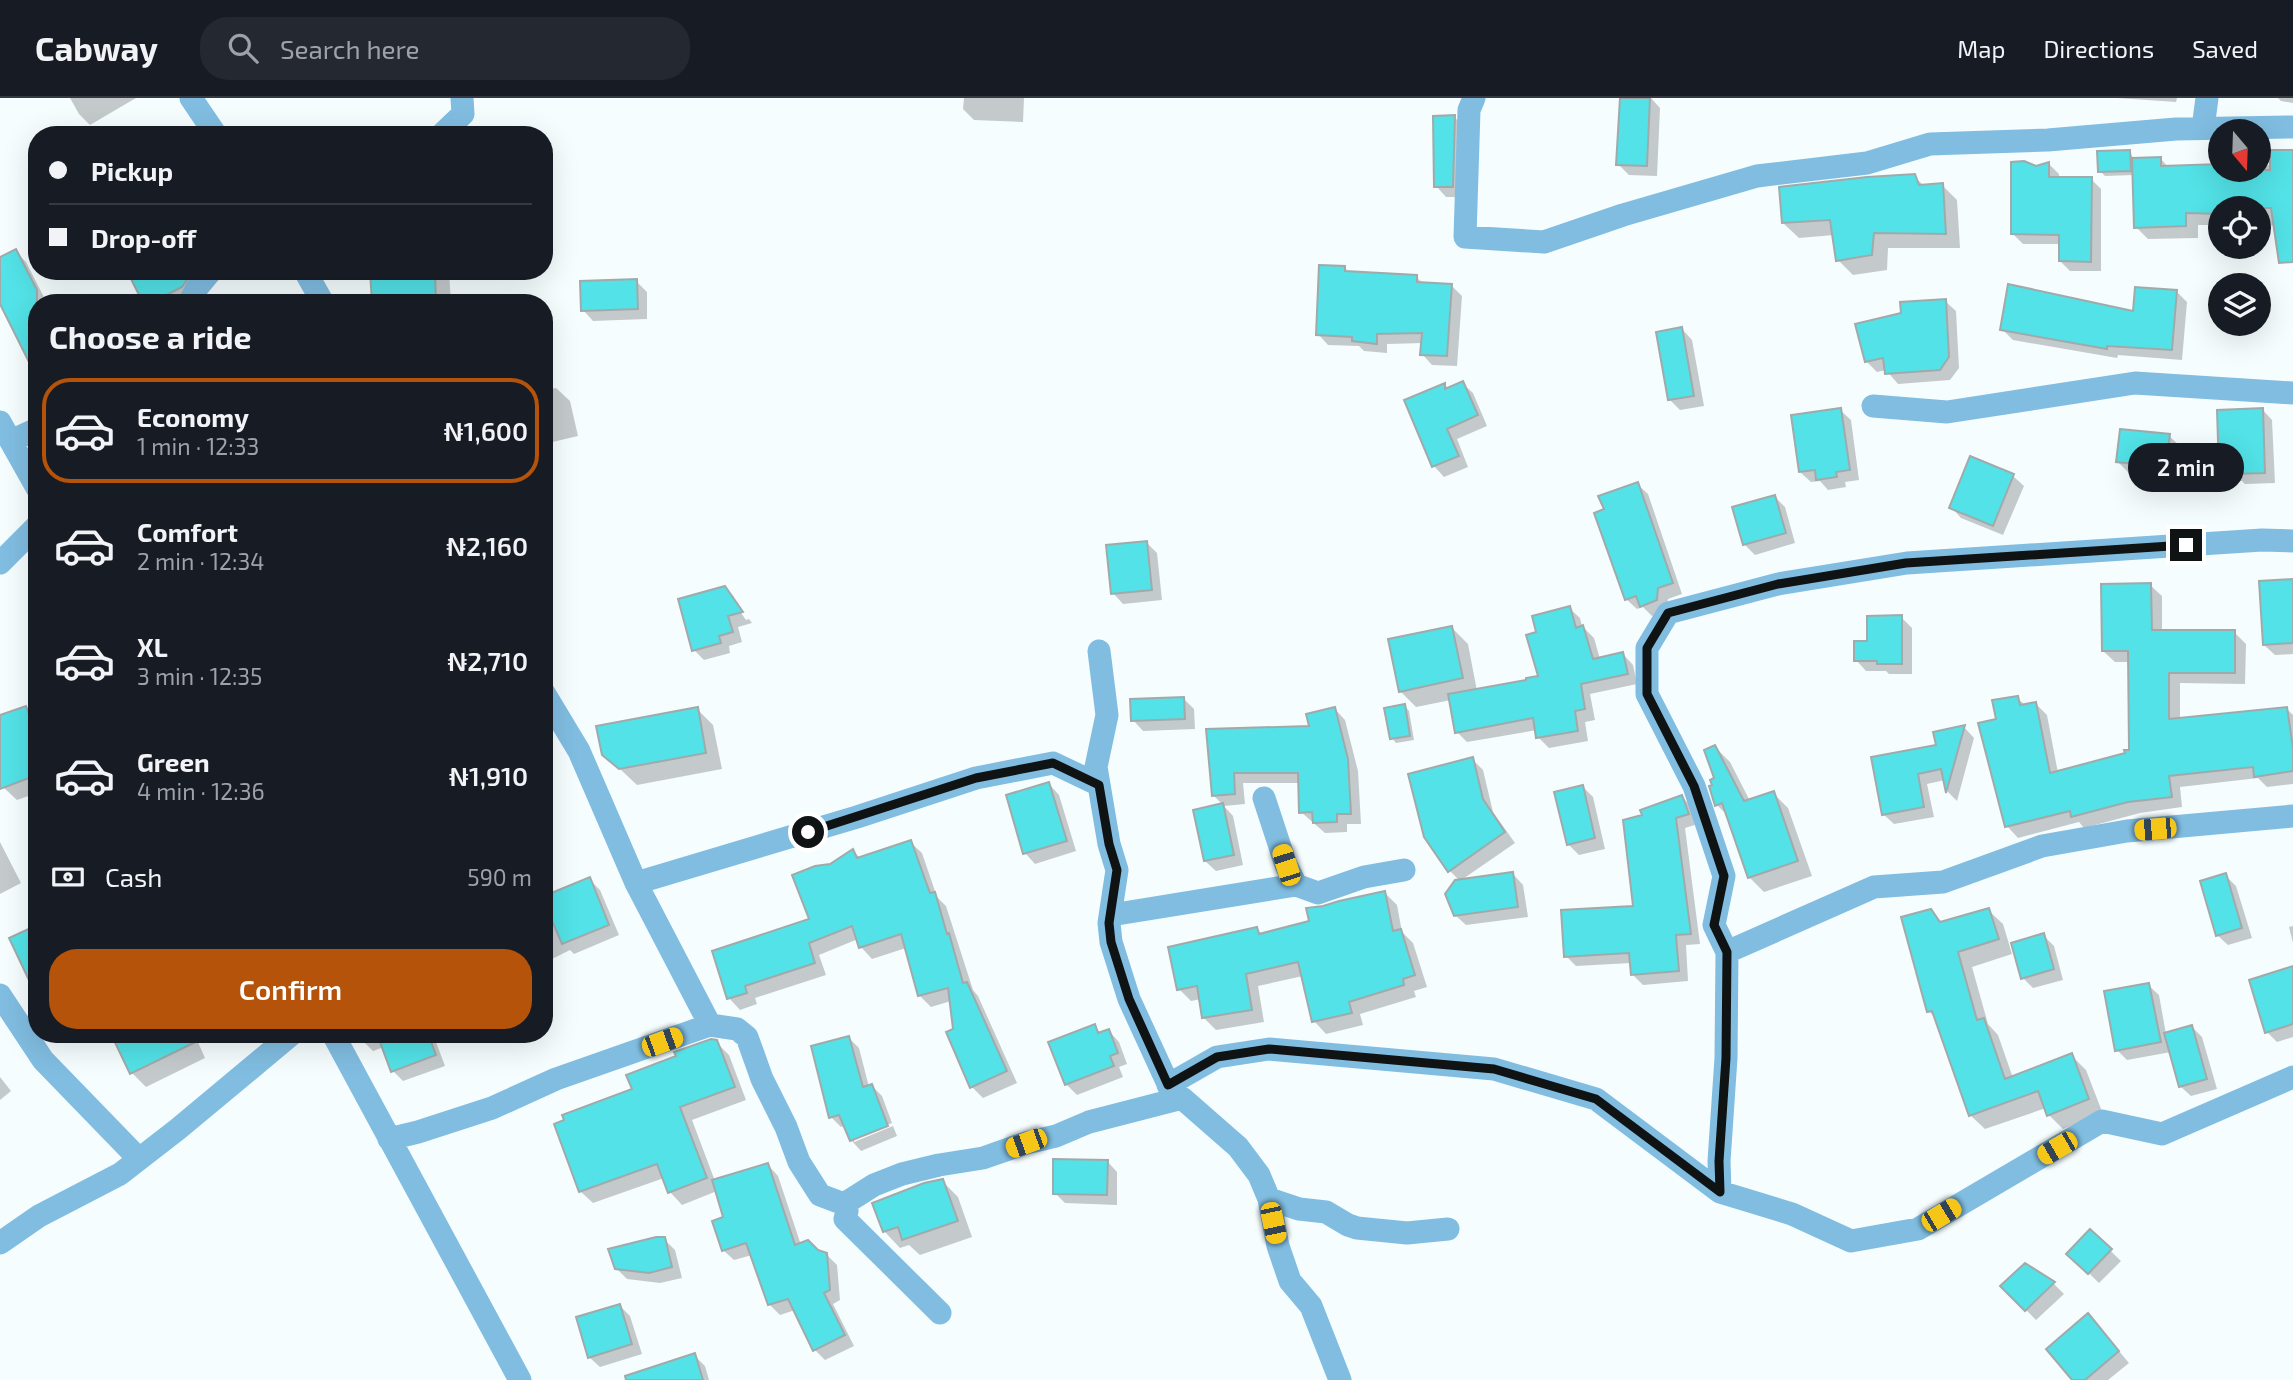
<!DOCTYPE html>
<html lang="en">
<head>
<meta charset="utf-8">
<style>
	body { margin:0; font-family:"Exo 2",sans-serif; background:#242831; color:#f1f3f6; height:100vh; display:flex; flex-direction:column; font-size:26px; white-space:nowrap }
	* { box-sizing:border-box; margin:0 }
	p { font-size:23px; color:#9ea1a6 }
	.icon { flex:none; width:38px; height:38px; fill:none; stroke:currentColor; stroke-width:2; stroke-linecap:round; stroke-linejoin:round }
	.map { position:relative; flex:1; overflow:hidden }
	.side { position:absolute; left:28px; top:196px; width:525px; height:749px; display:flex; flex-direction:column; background:#171b24; border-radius:28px; box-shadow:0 7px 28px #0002 }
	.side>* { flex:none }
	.banner { position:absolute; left:28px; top:28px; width:525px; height:154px; border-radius:28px; box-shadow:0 7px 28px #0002; display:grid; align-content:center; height:154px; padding:0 21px; background:#171b24 }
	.needle { width:46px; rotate:161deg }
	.tools { position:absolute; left:2208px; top:21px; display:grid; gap:14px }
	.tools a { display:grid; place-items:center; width:63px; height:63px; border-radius:50%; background:#171b24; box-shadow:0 7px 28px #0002; font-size:35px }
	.end { position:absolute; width:32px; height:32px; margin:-16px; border:9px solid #101314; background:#fff; box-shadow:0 0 0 4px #fff }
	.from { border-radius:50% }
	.bubble { position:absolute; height:49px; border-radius:24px; background:#171b24; box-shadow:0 7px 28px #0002; font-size:23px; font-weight:600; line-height:49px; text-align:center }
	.car { position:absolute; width:21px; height:42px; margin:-21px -10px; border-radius:9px; box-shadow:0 0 5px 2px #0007; background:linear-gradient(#f5c518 24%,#345 0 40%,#f5c518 0 76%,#345 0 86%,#f5c518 0) }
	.banner b { display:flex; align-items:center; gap:24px; height:66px; font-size:26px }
	.banner b+b { border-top:2px solid #363941 }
	.banner i { width:18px; height:18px; background:#f1f3f6 }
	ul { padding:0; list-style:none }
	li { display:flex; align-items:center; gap:21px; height:105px; margin:0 14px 10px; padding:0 7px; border:4px solid transparent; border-radius:28px }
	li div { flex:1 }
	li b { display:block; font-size:26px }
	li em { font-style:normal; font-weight:600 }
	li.selected { border-color:#b45309 }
	li>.icon { width:63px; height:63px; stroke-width:1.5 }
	h2 { padding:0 21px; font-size:32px; line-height:84px }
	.pay { display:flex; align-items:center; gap:18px; height:77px; padding:0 21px; font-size:26px }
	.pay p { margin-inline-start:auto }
	.action { display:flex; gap:14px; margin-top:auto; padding:14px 21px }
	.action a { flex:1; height:80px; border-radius:28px; background:#b45309; color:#fff; font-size:28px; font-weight:600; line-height:80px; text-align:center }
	header { display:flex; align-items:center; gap:42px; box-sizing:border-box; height:98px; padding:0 35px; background:#171b24; border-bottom:2px solid #363941 }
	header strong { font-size:33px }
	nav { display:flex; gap:38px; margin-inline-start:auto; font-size:24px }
	.search { width:490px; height:63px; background:#242831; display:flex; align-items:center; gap:18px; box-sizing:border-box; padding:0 24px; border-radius:28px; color:#9ea1a6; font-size:26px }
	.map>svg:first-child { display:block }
	.shadow { fill:#0003 }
	.building { fill:#52e2e7; stroke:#a1aaaa; stroke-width:2 }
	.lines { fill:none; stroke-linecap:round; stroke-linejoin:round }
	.street { stroke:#80bde1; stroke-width:23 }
	.route { stroke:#101314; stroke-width:9 }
</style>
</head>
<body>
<header>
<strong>Cabway</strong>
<div class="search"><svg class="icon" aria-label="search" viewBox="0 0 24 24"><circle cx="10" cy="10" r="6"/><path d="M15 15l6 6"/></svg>Search here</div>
<nav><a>Map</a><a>Directions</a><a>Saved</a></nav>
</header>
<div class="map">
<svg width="2293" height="1282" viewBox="0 0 2293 1282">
	<rect width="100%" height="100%" fill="#f6fdff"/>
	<path class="shadow" d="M70,0h66l-46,27 -11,-11z
		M964,0h60l-1,24 -49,-2 -11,-11z
		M1621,0h30l9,10 -3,68 -28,-1 -11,-11z
		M2117,0h60l-1,4z
		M2278,0h15v5l-12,-2z
		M1454,19l11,10 -3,70h-16l-10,-11z
		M87,32l4,5h-12z
		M2129,53l5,8 26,-1 9,10 52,-4v6h38v-5h13l21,-13v108l-17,-34 -17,-1v-17h-38v17h-23v13l-50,1 -12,-12 -2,-52 -29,1 -5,-5z
		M2049,66l10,10v5h32l10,10v82h-31l-10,-10 1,-17h-38l-10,-10 23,-66z
		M1914,78l10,10 18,-1 15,15 3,48h-72l-1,22 -34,5 -15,-15 -4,-25 -35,3 -16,-15z
		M15,153l11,11 21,41 -47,1v-45z
		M1345,170l5,5 66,4 8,7 27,1 11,11 -5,70 -25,-1 -10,-11 1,-11 -36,1v9l-23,-2 -5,-5 -31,-1 -10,-11z
		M185,173l10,21 -14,11h-36z
		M372,173h77l2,32h-78z
		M636,183l11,11v27l-54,2 -10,-11z
		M2176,193l11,11 -5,58 -64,-5 -1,3 -104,-18 -11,-11 133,-16z
		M1945,203l11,10 3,57 -9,12 -52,4 -12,-14 -9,2 -10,-10z
		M1682,231l10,11 12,66 -24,4 -11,-11z
		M1462,285l11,10 14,33 -30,13 11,28 -24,10 -10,-11 -28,-65 39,-16 4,4z
		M556,290l14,13 8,35 -34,8v-54z
		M2262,311l10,11 3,63 -30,1 -3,-3h-10l-11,-10z
		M1840,312l11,10 8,60 -14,2 1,5 -18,3 -8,-9 -9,1 -11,-10z
		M2169,338l11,10 -4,31 -48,-5 -10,-10z
		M1971,360l42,18 11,10 -21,49 -42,-17 -10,-11z
		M1637,386l11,10 34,100 -14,5 -1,11 -15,6 -9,-9 -6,2 -11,-10 -20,-88z
		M1775,399l10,10 10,36 -40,12 -11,-11z
		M1147,445l10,10 5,47 -39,4 -10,-11z
		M2293,483v73l-18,1 -11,-10z
		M2150,487l12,11v36h72l12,12 -1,40 -65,-1v37l107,-11 6,6v69l-26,3 -9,-9 -78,9 2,20 -42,6 -56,15 -5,-6 -61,16 -11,-12 -9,-105 19,-23 8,7 11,-1 11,11 11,58 69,-19 3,-3v-89h-15l-12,-11z
		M725,490l9,9h-4l16,23 3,-1 3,4 -14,4 4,15 -13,4 1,7 -26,7 -10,-10z
		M1569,510l11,10 2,8 12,12 6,21 23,-5 10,11 4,19 -47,10 5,26 -10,2 3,19 -39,7 -11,-11 -1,-7 -70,12 -10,-10 -6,-32 -35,7 -16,-16 52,-63 16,16 9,47 63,-14 -2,-44z
		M1901,519l11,11v46h-23l-3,-3h-20l-10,-11 13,-18z
		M1183,600l11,11 1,20 -52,2 -10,-11z
		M1405,608l4,5 5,29 -18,3 -4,-5z
		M25,610l12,11v74l-20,7 -14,-13 -3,-7v-63z
		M697,611l16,16 9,44 -85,16 -33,-31z
		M1335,611l10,11 13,51 3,53h-14v8l-22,1 -24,-21 -1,-29h-57l2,21 -21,2 9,10 10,49 -27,6 -11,-10 18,-56 -10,-10 -5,-65 104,-2z
		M1964,629l10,11 -17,63 -9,-9 -3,-12 -18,4 7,33 -40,7 -11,-10 55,-68z
		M1715,649l15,15 20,39 23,-8 15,15 24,68 -48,16 -15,-15 -21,-61 -11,-11z
		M1472,661l11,11 10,42 22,31 -55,38 -10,-10z
		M1049,686l10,11 17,56 -41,13 -10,-11z
		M1582,688l11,11 12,52 -26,6 -11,-11z
		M1682,699l10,10 6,17 -13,4 15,116 -14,1 2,36 -45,4 -11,-11 -1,-11 -55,3 -10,-10 69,-49 9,-90z
		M0,744l21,41 -21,11z
		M910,744l12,11 15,44 9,9 27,84 5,6 39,87 -34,15 -11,-11 -21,-86 -20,6 -12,-12 -13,-47 -34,11 -11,-12 -3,-8 -39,16 7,20 -71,23 2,6 -17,6 -11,-12 83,-78 19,-55 22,-14 8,8z
		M1513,776l10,11 5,32 -62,8 -11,-10z
		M2225,777l11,11 16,52 -24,7 -11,-10z
		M589,781l11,11 19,45 -45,19 -4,-4 -26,13v-63z
		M1385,795l12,12 5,27 11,11 14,44 -13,4 2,6 -56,17 3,11 -37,9 -12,-13 -11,-45 -45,10 6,36 -48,8 -12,-12 -3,-19 -10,2 -12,-12 78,-60 6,6 48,-12z
		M1988,812l15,14 9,30 -40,13 16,57 10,11 15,43 58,-23 15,15 17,44 -40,15 -14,-14 -3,-7 -61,21 -15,-14 -34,-96 -7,-8 1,-100 13,12z
		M2293,828v17l-4,-16z
		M2043,837l11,11 9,34 -30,8 -10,-10z
		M2293,870v69l-16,5 -10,-10z
		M2148,887l11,10 7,39 26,-7 10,10 15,52 -26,7 -11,-10 -9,-34 -44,8 -10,-10z
		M1094,928l8,8 7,-3 10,11 8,22 -8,3 4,10 -46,18 -11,-11z
		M113,936h100l-16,6 8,18 -59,29 -14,-14z
		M360,936h73l12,32 -42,15 -10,-10 -9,-24 -11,4 -10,-10z
		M849,940l10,10 10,39 3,-1 10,10 10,27 -38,15v4l39,-16 4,10 -36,15 -10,-11 -6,-14 -4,1 -10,-10z
		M716,944l13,13 17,45 -54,20 23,61 53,-16 10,11 23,69 25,9 11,11 3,35 -7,4 21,42 -29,14 -10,-10 -20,-40 -15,5 -11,-11 -17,-49 -18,5 -11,-10 2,-32 -8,-27 -35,14 -12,-13 -6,-14 -71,25 -13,-12 54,-101z
		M0,979l11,14 -11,9z
		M1107,1063l10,11v33l-52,-2 -10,-10z
		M942,1083l16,16 14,40 -52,18 -11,-10 -9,3 -16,-17z
		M2090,1133l31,30 -22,22 -30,-29z
		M664,1141l11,11 7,28 -22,5 -33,-4 -11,-11z
		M2025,1167l29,19 10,10 -28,26 -33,-34z
		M620,1208l10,10 12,38 -42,13 -11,-10z
		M2098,1228l31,37 -21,17h-33z
		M694,1257l11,11 4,14h-80z"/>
	<path class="building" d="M1620,0h30l-3,68 -31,-1z
		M1455,17l-2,72h-19l-1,-71z
		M2130,52l1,21 -33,1 -1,-21z
		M2270,52h23v112l-14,1 -8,-55h-50v6l-35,-1v13l-52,2 -2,-70 29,-1v9l60,-2v6h49z
		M2024,63l12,5 13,-4v15h43l-1,85 -32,-1v-26l-48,-1v-72z
		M1915,76l4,11 24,-2 3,51 -72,-1 -2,22 -36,6 -6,-41 -48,3 -3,-36 88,-10z
		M16,151l21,41v88l-37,-74v-47z
		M1319,167l26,1v5l72,4v7l35,2 -5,72 -27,-1 2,-22 -45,1v10l-25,-3v-4l-36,-2z
		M127,173h66l-11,16 -31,16h-8z
		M370,173h65l1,32h-64z
		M637,181l1,30 -57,2 -1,-30z
		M2008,186l125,27 2,-24 42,3 -5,60 -65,-4v3l-107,-19z
		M1946,201l3,58 -9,13 -55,4 -2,-16 -18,4 -10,-38 46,-11 -1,-11z
		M1682,229l12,69 -26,4 -12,-68z
		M1463,283l15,34 -31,14 12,27 -27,11 -28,-67 41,-17v6z
		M1841,310l9,62 -14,2 1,5 -21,3 -1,-10 -16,2 -8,-57z
		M2263,310l2,65 -32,1v-3h-14l-2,-61z
		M2120,331l50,5 -4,33 -50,-5z
		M1970,358l44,18 -21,52 -44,-18z
		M1638,384l35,101 -15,5 -1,12 -17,7 -4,-11 -11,4 -31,-87 10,-4 -6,-13z
		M1775,397l11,38 -43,12 -11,-38z
		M1147,443l5,49 -41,4 -5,-49z
		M2293,481v64l-30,2 -4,-64z
		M2151,485l1,47h83v43h-66v46l118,-12 6,41v23l-39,6 -1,-10 -84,9 3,21 -44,5 -57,15 -1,-6 -65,16 -27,-104 18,-4 -4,-19 26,-4 2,9 16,-3 14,71 75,-20 -1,-3h5l-1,-99h-26l-1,-67z
		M725,488l18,26 -15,4 5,16 -14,4 2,7 -29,8 -14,-52z
		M1570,508l6,22 7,-3 10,34 30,-7 5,22 -47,10 4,25 -10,2 3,20 -42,7 -3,-20 -78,15 -7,-39 78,-14v-2l12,-2 -12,-41 10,-3 -4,-16z
		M1902,517v49h-25v-3h-23v-20h13v-25z
		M1452,528l11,52 -64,14 -11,-53z
		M1184,599l1,22 -54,2 -1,-22z
		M1405,606l5,32 -20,3 -6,-31z
		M26,608l11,30v39l-37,14v-74z
		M698,609l8,46 -87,16 -17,-14 -6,-29z
		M1335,609l13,52 3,55h-14v8l-24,1 -1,-11 -13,1 -1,-40h-64l1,21 -23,2 -6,-67 103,-3 -3,-12z
		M1965,627l-19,68 -5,-24 -23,5 6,33 -42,8 -11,-58 65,-12 -3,-13z
		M1715,647l29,56 30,-10 24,70 -50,17 -26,-75 -7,3 -6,-20 3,-1 -2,-5 4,-2 -10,-28z
		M1473,659l10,42 22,33 -57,40 -24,-35 -16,-63z
		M1049,684l18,59 -44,13 -17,-59z
		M1583,687l12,53 -28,7 -13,-53z
		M1682,697l7,19 -13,4 15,116 -15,1 3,36 -48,4 -2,-22 -65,4 -3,-47 72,-4 -10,-86 19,-5 -2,-5z
		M1223,705l11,52 -30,6 -11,-51z
		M911,742l19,53 5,-1 12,42 2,-1 14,50 4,-1 40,89 -37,17 -24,-56 7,-3 -5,-41 -30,8 -17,-62 -42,14 -7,-22 -43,17 6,20 -70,23 2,7 -20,6 -15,-48 97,-32 -17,-44 23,-9 15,-2 23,-15 4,9z
		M1513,774l5,35 -64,9 -9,-22 10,-14z
		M2226,775l16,55 -26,8 -16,-55z
		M590,779l19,48 -47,19 -18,-42v-6z
		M1385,793l8,40 8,-2 14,46 -12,4 1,6 -55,17 3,11 -40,9 -14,-60 -52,12 6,36 -50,8 -5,-32 -20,4 -9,-43 89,-20 2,7 50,-13 -3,-13 17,-2 16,-5z
		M1989,810l10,31 -41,13 19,68 7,-2 21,61 67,-26 17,46 -42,17 -9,-25 -69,25 -37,-105 -5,1 -26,-95 30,-8 9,13z
		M37,827v72l-28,-59z
		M2044,835l10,36 -33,10 -10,-36z
		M2293,868v58l-28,9 -16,-53z
		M2149,885l12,59 -46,9 -11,-60z
		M1095,926l3,9 11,-4 9,24 -8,3 4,10 -49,19 -17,-43z
		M2192,927l15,54 -28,8 -15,-54z
		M111,936h101l-82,40z
		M377,936h51l8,21 -45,17z
		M849,938l14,51 9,-3 16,42 -38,15 -11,-26 -10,3 -18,-72z
		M711,941l6,1 18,47 -55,20 27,71 -39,15 -11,-29 -78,28 -25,-68 10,-4 -2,-5 70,-26 -6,-14 50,-19 -2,-4z
		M1053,1061l55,1 -1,35 -54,-1z
		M768,1065l27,82 13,-5 10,10 9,3 3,37 -6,3 21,42 -32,16 -25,-52 -20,6 -22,-62 -24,8 -10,-30 11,-4 -11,-37z
		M943,1081l15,42 -56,19 -4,-13 -15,5 -11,-29 52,-20z
		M2090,1131l22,20 -24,25 -22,-20z
		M656,1139h9l7,30 -23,6 -34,-4 -7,-20z
		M2025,1165l30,19 -30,29 -25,-25z
		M620,1206l12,40 -44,14 -12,-41z
		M2088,1215l31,38 -34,29h-13l-26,-31z
		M695,1255l8,27h-77l-1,-4z"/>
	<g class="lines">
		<path class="street" d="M191,0l25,37
			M1474,0l-5,12 -4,127 79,5 79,-27 134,-39 110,-13 63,-19 118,-4 128,-11 117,-2
			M2203,30l4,-30
			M441,37l22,-21 -1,-16
			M305,173l18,32
			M189,205l8,-15 14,-17
			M1873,308l74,6 188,-29 158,10
			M0,324l37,66
			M11,343l26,-12
			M2293,443l-31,-1 -355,23 -129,21 -110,29 -21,35v46l47,92 30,90 -10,49 13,27 -1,106 -7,103 1,31 72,22 59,27 67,-12 184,-108 60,13 131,-57
			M0,465l37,-37
			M1099,553l8,64 -11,52 13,77 8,26 -8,53 2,19 18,57 45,98
			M544,595l35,58 57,132 74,142
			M1264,700l22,67 10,20 22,8 46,-16 40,-7
			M636,785l221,-66 119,-39 77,-15 46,22
			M1111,817l185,-30
			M1727,854l147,-65 69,-5 99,-36 85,-15 166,-15
			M0,897l43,65 96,99
			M333,936l187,346
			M1168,987l49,-28 52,-8 225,20 102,30 124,93
			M389,1041l29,-7 74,-24 64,-29 154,-54 27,4 10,8 15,42 24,48 13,35 21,33 24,9
			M1269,1101l30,10 27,3 22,13 9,3 50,5 41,-4
			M844,1106l30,-19 28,-11 37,-9 44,-7 43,-15 30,-7 33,-14 93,-24 56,49 21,28 10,24 9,47 12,35 21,25 29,74
			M844,1106l3,7 -2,8 95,94
			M0,1145l39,-27 81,-42 58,-45 114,-95"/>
	</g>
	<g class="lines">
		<path class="route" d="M808,734l168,-54 77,-15 46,22 10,59 8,26 -8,53 2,19 18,57 39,86 49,-28 52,-8 225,20 102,30 124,93 -1,-31 7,-103 1,-106 -13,-27 10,-49 -30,-90 -47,-92v-46l21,-35 110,-29 128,-21 280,-18"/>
	</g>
</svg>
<div class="tools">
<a><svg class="needle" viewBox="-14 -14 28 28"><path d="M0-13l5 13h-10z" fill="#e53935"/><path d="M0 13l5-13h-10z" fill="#9ea1a6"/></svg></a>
<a><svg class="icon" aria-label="locate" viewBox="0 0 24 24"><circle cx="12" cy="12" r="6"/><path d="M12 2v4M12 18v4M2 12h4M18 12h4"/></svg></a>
<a><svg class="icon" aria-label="layers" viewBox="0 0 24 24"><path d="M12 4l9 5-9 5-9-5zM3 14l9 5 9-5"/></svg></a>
</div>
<i class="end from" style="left:808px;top:734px"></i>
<i class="end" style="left:2186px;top:447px"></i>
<div class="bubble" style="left:2128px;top:345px;width:116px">2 min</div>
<i class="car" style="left:2155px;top:731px;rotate:265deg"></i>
<i class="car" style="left:1286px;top:767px;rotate:342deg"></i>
<i class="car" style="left:662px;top:944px;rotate:70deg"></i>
<i class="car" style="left:1026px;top:1045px;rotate:250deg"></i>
<i class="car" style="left:2057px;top:1050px;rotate:240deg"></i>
<i class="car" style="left:1941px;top:1117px;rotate:59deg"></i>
<i class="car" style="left:1273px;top:1125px;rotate:168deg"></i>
<div class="banner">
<b><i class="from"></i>Pickup</b>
<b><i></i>Drop-off</b>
</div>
<section class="side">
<h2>Choose a ride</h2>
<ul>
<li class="selected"><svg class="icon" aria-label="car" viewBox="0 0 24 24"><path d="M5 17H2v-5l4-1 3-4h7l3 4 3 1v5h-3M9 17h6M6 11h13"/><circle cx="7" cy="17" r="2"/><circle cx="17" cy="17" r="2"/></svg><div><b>Economy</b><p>1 min · 12:33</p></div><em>₦1,600</em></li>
<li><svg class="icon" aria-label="car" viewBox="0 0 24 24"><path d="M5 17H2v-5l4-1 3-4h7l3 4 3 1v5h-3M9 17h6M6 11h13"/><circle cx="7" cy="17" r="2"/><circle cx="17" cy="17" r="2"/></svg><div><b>Comfort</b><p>2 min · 12:34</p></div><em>₦2,160</em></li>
<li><svg class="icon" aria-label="car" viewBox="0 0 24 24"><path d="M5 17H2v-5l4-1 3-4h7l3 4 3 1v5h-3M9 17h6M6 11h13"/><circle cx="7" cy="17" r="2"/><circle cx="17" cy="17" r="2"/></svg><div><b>XL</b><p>3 min · 12:35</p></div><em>₦2,710</em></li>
<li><svg class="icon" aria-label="car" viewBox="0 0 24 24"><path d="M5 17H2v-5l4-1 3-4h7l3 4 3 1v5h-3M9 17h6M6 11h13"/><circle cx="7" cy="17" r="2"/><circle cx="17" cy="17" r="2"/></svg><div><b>Green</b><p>4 min · 12:36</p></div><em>₦1,910</em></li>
</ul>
<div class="pay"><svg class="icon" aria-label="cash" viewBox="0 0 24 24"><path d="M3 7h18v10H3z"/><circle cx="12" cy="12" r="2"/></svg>Cash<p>590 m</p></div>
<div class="action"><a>Confirm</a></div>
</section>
</div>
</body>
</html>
